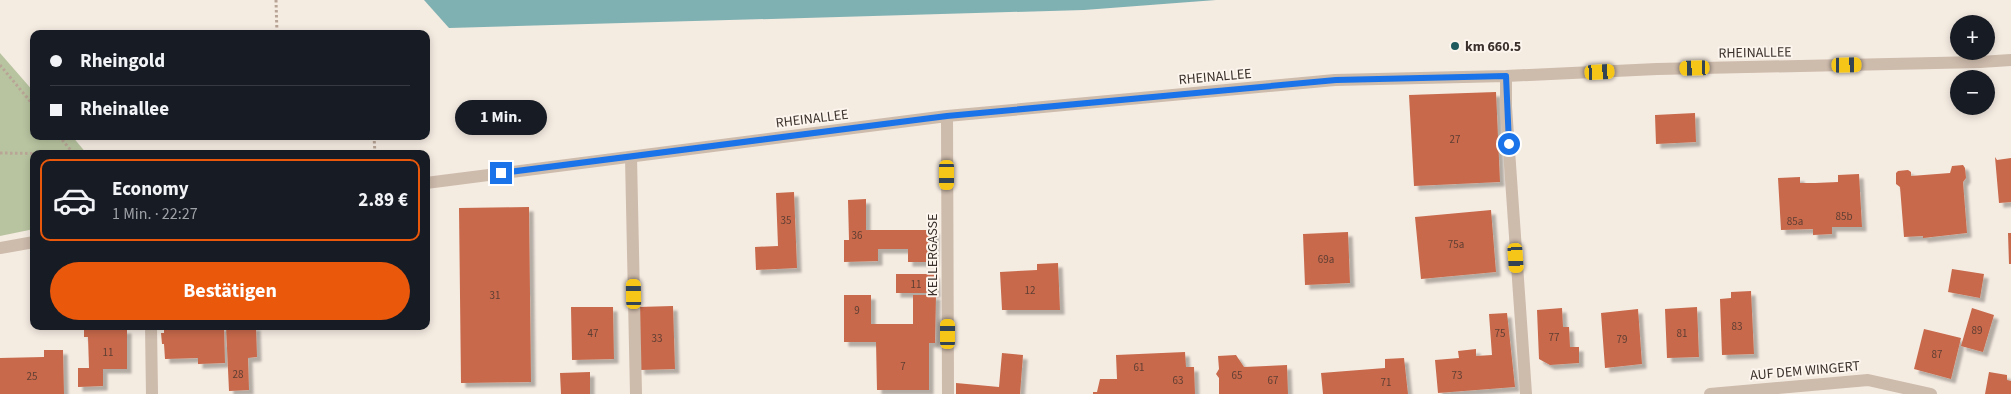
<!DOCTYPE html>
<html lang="de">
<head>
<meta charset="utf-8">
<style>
	body { margin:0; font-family:"Source Sans 3",sans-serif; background:#242831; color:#f1f3f6; height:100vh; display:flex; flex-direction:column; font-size:19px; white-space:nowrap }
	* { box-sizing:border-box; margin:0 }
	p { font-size:16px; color:#9ea1a6 }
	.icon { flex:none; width:28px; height:28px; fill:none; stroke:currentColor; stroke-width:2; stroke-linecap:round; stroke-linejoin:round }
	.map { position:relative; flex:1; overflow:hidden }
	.details { position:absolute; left:30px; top:150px; width:400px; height:180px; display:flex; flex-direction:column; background:#171b24; border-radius:10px; box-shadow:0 2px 8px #0003 }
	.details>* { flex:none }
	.hud { position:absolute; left:30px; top:30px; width:400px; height:110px; border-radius:10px; box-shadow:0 2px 8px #0003; display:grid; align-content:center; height:110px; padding:0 20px; background:#171b24 }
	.tools { position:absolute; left:1950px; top:15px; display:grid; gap:10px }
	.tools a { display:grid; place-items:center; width:45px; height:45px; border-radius:50%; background:#171b24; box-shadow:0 2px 8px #0003; font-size:25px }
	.end { position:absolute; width:22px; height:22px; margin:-11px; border:6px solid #1a73e8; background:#fff; box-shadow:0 0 0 2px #fff }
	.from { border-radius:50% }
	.bubble { position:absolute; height:35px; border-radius:18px; background:#171b24; box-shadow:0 2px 8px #0003; font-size:16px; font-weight:700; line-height:35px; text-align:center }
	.car { position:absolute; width:15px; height:30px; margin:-15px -8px; border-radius:6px; box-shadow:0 0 4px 1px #0007; background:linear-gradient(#f5c518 24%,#345 0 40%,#f5c518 0 76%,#345 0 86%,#f5c518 0) }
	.hud b { display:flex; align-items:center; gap:18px; height:48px; font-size:19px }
	.hud b+b { border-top:1px solid #363941 }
	.hud i { width:12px; height:12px; background:#f1f3f6 }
	ul { padding:9px 0 0; list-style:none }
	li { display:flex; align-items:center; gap:15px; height:82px; margin:0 10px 8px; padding:0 10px; border:2px solid transparent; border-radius:10px }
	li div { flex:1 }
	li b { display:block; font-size:19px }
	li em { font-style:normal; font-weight:700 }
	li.selected { border-color:#ea580c }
	li>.icon { width:45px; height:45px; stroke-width:1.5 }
	.cta { display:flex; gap:10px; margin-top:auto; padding:10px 20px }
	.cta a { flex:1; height:58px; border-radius:30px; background:#ea580c; color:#fff; font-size:20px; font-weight:700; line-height:58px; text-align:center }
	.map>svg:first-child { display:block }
	.green { fill:#b8c4a0 }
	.water { fill:#7fb0b2 }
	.building { fill:#c8694b; filter:url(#shadow) }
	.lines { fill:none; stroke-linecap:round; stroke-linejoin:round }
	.path { stroke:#b9a596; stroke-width:3; stroke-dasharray:2.5 2.5; stroke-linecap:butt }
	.service { stroke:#cdbbac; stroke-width:12 }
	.minor { stroke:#cdbbac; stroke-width:12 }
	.route { stroke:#1a73e8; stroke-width:6 }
	.poi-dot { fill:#1f5a5e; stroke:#fbf5ee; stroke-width:2 }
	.labels { text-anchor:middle; stroke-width:4; stroke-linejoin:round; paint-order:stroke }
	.number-label { font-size:11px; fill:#5e3e33 }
	.poi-label { font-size:14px; font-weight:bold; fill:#3b302b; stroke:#fbf5ee; text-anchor:start }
	.street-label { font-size:14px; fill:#3b302b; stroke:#fbf5ee }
</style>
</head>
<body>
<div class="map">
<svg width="2011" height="394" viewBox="0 0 2011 394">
	<defs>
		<filter id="shadow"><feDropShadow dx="4.5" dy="4.5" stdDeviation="1" flood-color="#0004"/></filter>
	</defs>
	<rect width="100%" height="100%" fill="#f4ebe1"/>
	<path class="green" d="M0,53l34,39v44h38l15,18h-53v75l-34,7z"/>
	<path class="water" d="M424,0h792l-132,10 -635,18z"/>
	<path class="building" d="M1496,92l4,90 -86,4 -5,-91z
		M1695,113l1,29 -40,2 -1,-29z
		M1995,157l2,3 14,-2v44l-12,1z
		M1963,165l2,3 1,10 -3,4 4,51 -44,5v-2l-19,1 -4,-50 -4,-3v-11l2,-2 10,-1 3,2v4l39,-3 2,-7z
		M1859,174l3,53h-30v7l-19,1v-6l-32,1 -3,-52 22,-1v6h15l23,-1v-7z
		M794,192l3,76 -41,2 -1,-23 23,-1 -2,-53z
		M866,199v31h69l-1,32h-26v-13h-30v12l-34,1v-22h5l-1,-40z
		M529,207l2,175 -70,1 -2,-175z
		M1491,210l5,62 -75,7 -6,-62z
		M1348,232l2,51 -45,2 -2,-51z
		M2008,233h3v31h-2z
		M1058,263l2,47h-58l-2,-38 37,-2v-6z
		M1952,269l32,5 -4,24 -32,-6z
		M896,274h39l1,19h-40z
		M1751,291l3,63 -32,1 -2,-56 11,-1v-6z
		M844,295h27v29h42v-29h23l-1,48h-6v47h-52l-1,-48h-32z
		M673,306l2,63 -35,1 -2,-63z
		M571,307h42l1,52 -42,1z
		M1697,307l2,50 -32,1 -2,-49z
		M1562,308l1,19h6l1,20h9v16l-29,2 -11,-6 -2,-49z
		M1972,308l22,7 -11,37 -22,-6z
		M1638,309l4,55 -37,4 -4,-55z
		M1507,313l8,74 -77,6 -3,-33 24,-2 -1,-7 18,-2v7l16,-1 -3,-41z
		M84,326h27v3h16v40h-24v17l-25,1v-19h11l-1,-31h-4z
		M164,326h60l1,37 -27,1v-6l-33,1 -1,-15h-2l-1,-11h3z
		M226,326h30l1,31 -9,1 1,32 -20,1z
		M1924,329l37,9 -10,41 -37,-10z
		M44,350h19l1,44h-64v-36l44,-1z
		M1185,352l1,15h8l1,27h-102v-2h4l3,-13h17l-1,-24z
		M1002,353l21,2 -3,39h-64v-11l43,4z
		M1236,355l8,12 43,-2 1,29h-69v-16l-3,-4 3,-5 -1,-13z
		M1404,358l4,36h-85l-2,-21 64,-5v-9z
		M590,372v22h-29l-1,-21z
		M1989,372l18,3v5l4,1v13h-26z"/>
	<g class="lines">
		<path class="path" d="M276,0l1,34
			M0,65l34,41
			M59,136l14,17
			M374,136l1,18
			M0,153l73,1"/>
		<path class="service" d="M631,157l5,237"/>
		<path class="minor" d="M1506,76v31l20,287
			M947,116l1,278
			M426,183l521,-67 388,-36 171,-4 151,-7 323,-7 31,-2
			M0,248l34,-6
			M151,326l1,68
			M1710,394l158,-14 63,14"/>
	</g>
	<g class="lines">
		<path class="route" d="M501,173l446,-57 389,-36 170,-4 3,68"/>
	</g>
	<circle class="poi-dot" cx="1455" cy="46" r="5"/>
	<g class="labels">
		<g class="number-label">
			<text x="1455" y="143">27</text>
			<text x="1844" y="220">85b</text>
			<text x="786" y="224">35</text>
			<text x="1795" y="225">85a</text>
			<text x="857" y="239">36</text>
			<text x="1456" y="248">75a</text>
			<text x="1326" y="263">69a</text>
			<text x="916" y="288">11</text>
			<text x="1030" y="294">12</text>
			<text x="495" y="299">31</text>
			<text x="857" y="314">9</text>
			<text x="1737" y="330">83</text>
			<text x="1977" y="334">89</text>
			<text x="593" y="337">47</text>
			<text x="1500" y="337">75</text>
			<text x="1682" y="337">81</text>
			<text x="1554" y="341">77</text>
			<text x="657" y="342">33</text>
			<text x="1622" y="343">79</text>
			<text x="108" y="356">11</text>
			<text x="1937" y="358">87</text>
			<text x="903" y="370">7</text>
			<text x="1139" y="371">61</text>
			<text x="238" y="378">28</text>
			<text x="1237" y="379">65</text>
			<text x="1457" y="379">73</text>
			<text x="32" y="380">25</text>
			<text x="1178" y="384">63</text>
			<text x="1273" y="384">67</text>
			<text x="1386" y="386">71</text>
		</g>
		<g class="poi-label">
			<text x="1465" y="51">km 660.5</text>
		</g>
		<g class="street-label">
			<text transform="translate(1755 52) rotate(-1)" y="5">RHEINALLEE</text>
			<text transform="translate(1215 76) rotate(-5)" y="5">RHEINALLEE</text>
			<text transform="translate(812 118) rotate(-7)" y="5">RHEINALLEE</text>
			<text transform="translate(932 255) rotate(-90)" y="5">KELLERGASSE</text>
			<text transform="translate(1805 370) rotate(-5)" y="5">AUF DEM WINGERT</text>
		</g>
	</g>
</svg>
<div class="tools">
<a>+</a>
<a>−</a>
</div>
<i class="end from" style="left:1509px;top:144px"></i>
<i class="end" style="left:501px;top:173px"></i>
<div class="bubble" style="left:455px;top:100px;width:92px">1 Min.</div>
<i class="car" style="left:1847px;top:65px;rotate:89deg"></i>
<i class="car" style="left:1695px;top:68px;rotate:268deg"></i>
<i class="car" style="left:1600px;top:72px;rotate:87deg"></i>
<i class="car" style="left:947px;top:175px;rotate:180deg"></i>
<i class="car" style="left:1516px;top:258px;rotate:176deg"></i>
<i class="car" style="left:634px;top:294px;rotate:359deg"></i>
<i class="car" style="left:948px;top:334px;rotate:0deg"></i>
<div class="hud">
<b><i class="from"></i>Rheingold</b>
<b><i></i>Rheinallee</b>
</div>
<section class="details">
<ul>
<li class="selected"><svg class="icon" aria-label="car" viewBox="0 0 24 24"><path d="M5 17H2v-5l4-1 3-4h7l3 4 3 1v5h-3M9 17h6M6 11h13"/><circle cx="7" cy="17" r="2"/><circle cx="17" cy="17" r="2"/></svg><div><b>Economy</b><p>1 Min. · 22:27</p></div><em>2.89 €</em></li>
</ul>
<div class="cta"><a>Bestätigen</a></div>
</section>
</div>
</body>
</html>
